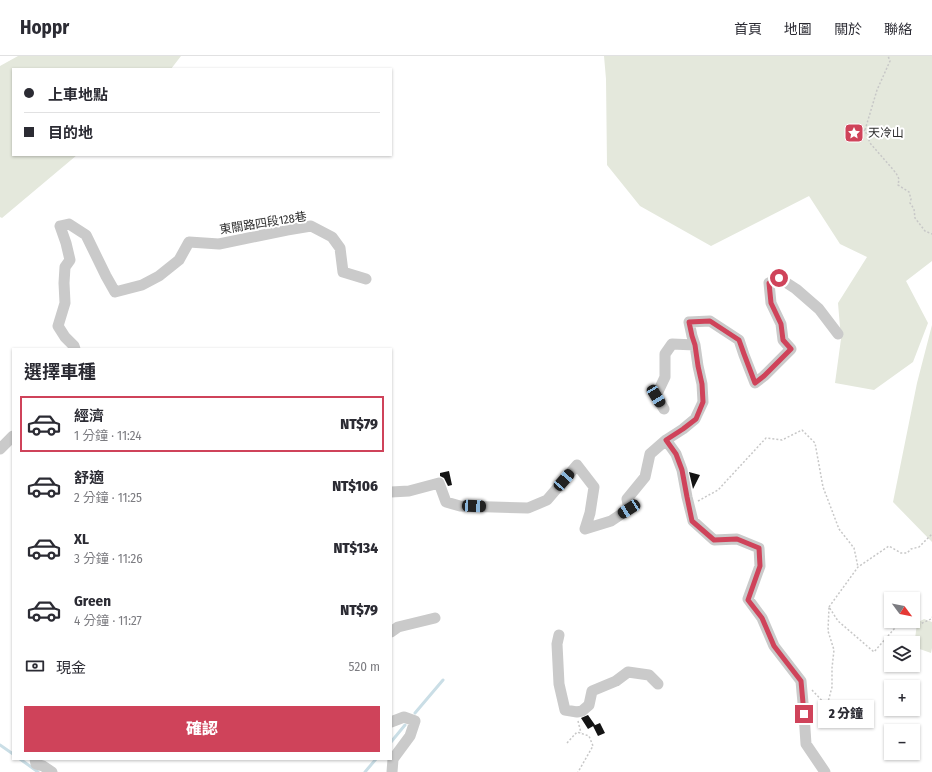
<!DOCTYPE html>
<html lang="zh-TW">
<head>
<meta charset="utf-8">
<style>
	body { margin:0; font-family:"Fira Sans Condensed","Noto Sans TC",sans-serif; background:#f2f2f3; color:#2b2b33; height:100vh; display:flex; flex-direction:column; font-size:15px; white-space:nowrap }
	* { box-sizing:border-box; margin:0 }
	p { font-size:13px; color:#7c7c81 }
	.icon { flex:none; width:22px; height:22px; fill:none; stroke:currentColor; stroke-width:2; stroke-linecap:round; stroke-linejoin:round }
	.map { position:relative; flex:1; overflow:hidden }
	.sheet { position:absolute; left:12px; top:292px; width:380px; height:412px; display:flex; flex-direction:column; background:#fff; border-radius:0px; box-shadow:0 1px 3px #0004 }
	.sheet>* { flex:none }
	.guide { position:absolute; left:12px; top:12px; width:380px; height:88px; border-radius:0px; box-shadow:0 1px 3px #0004; display:grid; align-content:center; height:88px; padding:0 12px; background:#fff }
	.needle { width:26px; rotate:122deg }
	.buttons { position:absolute; left:884px; top:536px; display:grid; gap:8px }
	.buttons a { display:grid; place-items:center; width:36px; height:36px; border-radius:0px; background:#fff; box-shadow:0 1px 3px #0004; font-size:20px }
	.end { position:absolute; width:18px; height:18px; margin:-9px; border:5px solid #cf435a; background:#fff; box-shadow:0 0 0 2px #fff }
	.from { border-radius:50% }
	.bubble { position:absolute; height:28px; border-radius:0px; background:#fff; box-shadow:0 1px 3px #0004; font-size:13px; font-weight:800; line-height:28px; text-align:center }
	.car { position:absolute; width:12px; height:24px; margin:-12px -6px; border-radius:5px; box-shadow:0 0 3px 1px #0007; background:linear-gradient(#222 24%,#8ab4d8 0 40%,#222 0 76%,#8ab4d8 0 86%,#222 0) }
	.guide b { display:flex; align-items:center; gap:14px; height:38px; font-size:15px }
	.guide b+b { border-top:1px solid #e1e1e2 }
	.guide i { width:10px; height:10px; background:#2b2b33 }
	ul { padding:0; list-style:none }
	li { display:flex; align-items:center; gap:12px; height:56px; margin:0 8px 6px; padding:0 4px; border:2px solid transparent; border-radius:0px }
	li div { flex:1 }
	li b { display:block; font-size:15px }
	li em { font-style:normal; font-weight:800 }
	li.active { border-color:#cf435a }
	li>.icon { width:36px; height:36px; stroke-width:1.5 }
	h2 { padding:0 12px; font-size:18px; line-height:48px }
	.pay { display:flex; align-items:center; gap:10px; height:44px; padding:0 12px; font-size:15px }
	.pay p { margin-inline-start:auto }
	.primary-button { display:flex; gap:8px; margin-top:auto; padding:8px 12px }
	.primary-button a { flex:1; height:46px; border-radius:0px; background:#cf435a; color:#fff; font-size:16px; font-weight:800; line-height:46px; text-align:center }
	header { display:flex; align-items:center; gap:24px; box-sizing:border-box; height:56px; padding:0 20px; background:#fff; border-bottom:1px solid #e1e1e2 }
	header strong { font-size:19px }
	nav { display:flex; gap:22px; margin-inline-start:auto; font-size:14px }
	.map>svg:first-child { display:block }
	.green { fill:#e4e8dc }
	.lines { fill:none; stroke-linecap:round; stroke-linejoin:round }
	.stream { stroke:#cadee6; stroke-width:3 }
	.building { fill:#141414 }
	.path { stroke:#c7c7c7; stroke-width:1.5; stroke-dasharray:2 2; stroke-linecap:butt }
	.minor { stroke:#cacaca; stroke-width:11 }
	.route { stroke:#cf435a; stroke-width:5 }
	.labels { text-anchor:middle; stroke-width:4; stroke-linejoin:round; paint-order:stroke }
	.poi-label { font-size:12px; fill:#2d2d2d; stroke:#fff; text-anchor:start }
	.street-label { font-size:12px; fill:#2d2d2d; stroke:#fff }
</style>
</head>
<body>
<header>
<strong>Hoppr</strong>
<nav><a>首頁</a><a>地圖</a><a>關於</a><a>聯絡</a></nav>
</header>
<div class="map">
<svg width="932" height="716" viewBox="0 0 932 716">
	<rect width="100%" height="100%" fill="#fff"/>
	<path class="green" d="M18,0h163l-10,13h-158v86h64l-75,63 -2,-1v-151z
		M604,0h328v205l-26,20 22,42 -15,39 -39,28 -39,-7 6,-44 -3,-36 29,-46 -27,-13 -31,-48 -98,50 -71,-40 -33,-41 -1,-86z
		M932,269v217l-39,-40 24,-119z
		M924,563l8,3v26l-1,5 -17,-6 3,-24z"/>
	<g class="lines">
		<path class="stream" d="M415,657l28,-33
			M391,686l14,-17
			M0,689l13,9
			M20,703l18,13
			M365,716l11,-13"/>
	</g>
	<path class="building" d="M449,415l3,14 -4,1 -4,-8 -4,-2v-3z
		M689,416l11,3 -7,14z
		M588,659l7,10 -7,4 -7,-11z
		M600,667l5,10 -7,3 -5,-10z"/>
	<g class="lines">
		<path class="path" d="M865,74l12,-40 13,-29 -2,-5
			M856,78l9,-4 5,13 26,30 3,6 -1,6 11,7 2,7 -1,4 4,6 1,9 10,13 7,3
			M698,445l20,-11 48,-52 16,2 20,-10 13,13 8,44 16,42 15,19 4,19
			M829,551l29,-40 31,-21 12,7h6l4,-4 8,-2 13,-13
			M812,634l15,16 5,-19v-19l2,-18 -6,-19 1,-24 9,14 36,31 20,-23 8,-6 14,3 15,-7 1,-2
			M827,650l7,8
			M578,665l3,12
			M567,687l10,-11 12,4 4,10 -15,26"/>
		<path class="minor" d="M75,293l-1,-3 -9,-9 -7,-11 7,-23 -1,-20 1,-16 5,-7 -4,-17 -6,-17 9,-2 17,11 20,41 9,16 27,-7 17,-9 20,-16 10,-18 30,2 68,-14 24,-4 21,11 8,11 3,24 23,7
			M664,353l-8,-13 9,-19v-23l7,-10 23,1
			M666,384l17,-11 12,-10 8,-17 -1,-18 -4,-18 -3,-21 -3,-9 -3,-14 21,-1 29,19 5,15 11,28 9,-7 27,-27 -8,-9 -2,-16 -10,-21 -2,-20 10,-5 17,11 23,20 19,25
			M0,393l13,-13
			M391,436l18,-1 30,-8 7,19 14,4 68,2 19,-8 30,-35 17,22 -4,26 -5,16 26,-8 18,-12 -2,-10 18,-22 5,-23 16,-14 10,14 6,16 5,27 6,24 21,19 23,-1 22,9 1,18 -12,33 14,19 12,28 27,35 3,33 2,30 19,28
			M391,576l7,-5 37,-9
			M559,579l-2,9 2,40 6,26 12,2 5,-1 7,-6 3,-14 24,-10 12,-9 21,3 9,9
			M391,666l13,-5 11,4 -5,15 -17,23 -1,13
			M35,703l1,5 7,2 9,6"/>
	</g>
	<g class="lines">
		<path class="route" d="M779,222l-10,5 2,20 10,21 2,16 8,9 -27,27 -9,7 -11,-29 -5,-14 -29,-19 -21,1 3,14 3,9 3,21 4,18 1,18 -7,17 -13,10 -17,11 10,14 6,16 5,27 5,24 22,19 23,-1 22,9 1,18 -12,34 14,18 12,28 27,35 3,33"/>
	</g>
	<defs>
		<symbol id="sight-square" viewBox="-11 -11 22 22"><rect x="-9" y="-9" width="18" height="18" rx="4" fill="#cf435a" stroke="#fff"/><path d="M0-6L1.8-2.2L6-1.7L2.9 1.2L3.7 5.4L0 3.3L-3.7 5.4L-2.9 1.2L-6-1.7L-1.8-2.2Z" fill="#fff"/></symbol>
	</defs>
	<g fill-rule="evenodd">
		<use href="#sight-square" x="843" y="66" width="22" height="22"/>
	</g>
	<g class="labels">
		<g class="poi-label">
			<text x="868" y="81">天冷山</text>
		</g>
		<g class="street-label">
			<text transform="translate(263 167) rotate(-9)" y="4">東關路四段128巷</text>
		</g>
	</g>
</svg>
<div class="buttons">
<a><svg class="needle" viewBox="-14 -14 28 28"><path d="M0-13l5 13h-10z" fill="#e53935"/><path d="M0 13l5-13h-10z" fill="#7c7c81"/></svg></a>
<a><svg class="icon" aria-label="layers" viewBox="0 0 24 24"><path d="M12 4l9 5-9 5-9-5zM3 14l9 5 9-5"/></svg></a>
<a>+</a>
<a>−</a>
</div>
<i class="end from" style="left:779px;top:222px"></i>
<i class="end" style="left:804px;top:658px"></i>
<div class="bubble" style="left:818px;top:644px;width:56px">2 分鐘</div>
<i class="car" style="left:656px;top:340px;rotate:149deg"></i>
<i class="car" style="left:564px;top:424px;rotate:41deg"></i>
<i class="car" style="left:474px;top:450px;rotate:93deg"></i>
<i class="car" style="left:629px;top:453px;rotate:237deg"></i>
<div class="guide">
<b><i class="from"></i>上車地點</b>
<b><i></i>目的地</b>
</div>
<section class="sheet">
<h2>選擇車種</h2>
<ul>
<li class="active"><svg class="icon" aria-label="car" viewBox="0 0 24 24"><path d="M5 17H2v-5l4-1 3-4h7l3 4 3 1v5h-3M9 17h6M6 11h13"/><circle cx="7" cy="17" r="2"/><circle cx="17" cy="17" r="2"/></svg><div><b>經濟</b><p>1 分鐘 · 11:24</p></div><em>NT$79</em></li>
<li><svg class="icon" aria-label="car" viewBox="0 0 24 24"><path d="M5 17H2v-5l4-1 3-4h7l3 4 3 1v5h-3M9 17h6M6 11h13"/><circle cx="7" cy="17" r="2"/><circle cx="17" cy="17" r="2"/></svg><div><b>舒適</b><p>2 分鐘 · 11:25</p></div><em>NT$106</em></li>
<li><svg class="icon" aria-label="car" viewBox="0 0 24 24"><path d="M5 17H2v-5l4-1 3-4h7l3 4 3 1v5h-3M9 17h6M6 11h13"/><circle cx="7" cy="17" r="2"/><circle cx="17" cy="17" r="2"/></svg><div><b>XL</b><p>3 分鐘 · 11:26</p></div><em>NT$134</em></li>
<li><svg class="icon" aria-label="car" viewBox="0 0 24 24"><path d="M5 17H2v-5l4-1 3-4h7l3 4 3 1v5h-3M9 17h6M6 11h13"/><circle cx="7" cy="17" r="2"/><circle cx="17" cy="17" r="2"/></svg><div><b>Green</b><p>4 分鐘 · 11:27</p></div><em>NT$79</em></li>
</ul>
<div class="pay"><svg class="icon" aria-label="cash" viewBox="0 0 24 24"><path d="M3 7h18v10H3z"/><circle cx="12" cy="12" r="2"/></svg>現金<p>520 m</p></div>
<div class="primary-button"><a>確認</a></div>
</section>
</div>
</body>
</html>
